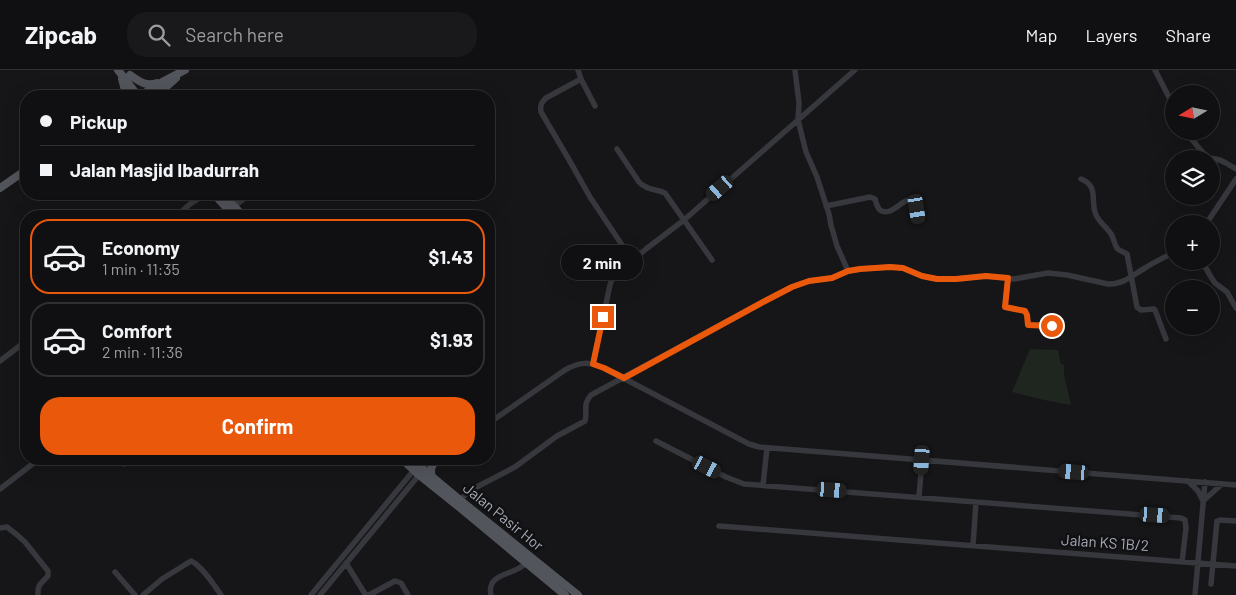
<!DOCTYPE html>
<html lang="en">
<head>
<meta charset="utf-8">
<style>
	body { margin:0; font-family:Barlow,sans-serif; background:#19191b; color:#f1f3f6; height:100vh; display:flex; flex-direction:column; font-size:19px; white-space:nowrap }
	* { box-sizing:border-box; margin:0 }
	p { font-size:16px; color:#9c9d9f }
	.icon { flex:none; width:28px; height:28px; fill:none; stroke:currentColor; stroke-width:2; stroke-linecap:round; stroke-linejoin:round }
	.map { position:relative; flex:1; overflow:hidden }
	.details { position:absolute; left:20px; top:140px; width:475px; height:255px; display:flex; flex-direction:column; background:#101012; border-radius:20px; box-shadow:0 5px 20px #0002,0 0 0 1px #303032 }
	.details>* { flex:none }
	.top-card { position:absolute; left:20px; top:20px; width:475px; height:110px; border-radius:20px; box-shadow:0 5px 20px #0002,0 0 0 1px #303032; display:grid; align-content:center; height:110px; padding:0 20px; background:#101012 }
	.needle { width:32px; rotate:260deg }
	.controls { position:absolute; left:1165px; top:15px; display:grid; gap:10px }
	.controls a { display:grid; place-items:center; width:55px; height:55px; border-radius:50%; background:#101012; box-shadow:0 5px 20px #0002,0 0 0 1px #303032; font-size:25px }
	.end { position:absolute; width:22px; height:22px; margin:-11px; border:6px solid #ea580c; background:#fff; box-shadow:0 0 0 2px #fff }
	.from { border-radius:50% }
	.bubble { position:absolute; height:35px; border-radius:18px; background:#101012; box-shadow:0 5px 20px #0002,0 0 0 1px #303032; font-size:16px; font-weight:700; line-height:35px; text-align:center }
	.car { position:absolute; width:15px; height:30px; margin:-15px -8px; border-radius:6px; box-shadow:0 0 4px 1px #0007; background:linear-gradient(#222 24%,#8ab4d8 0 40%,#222 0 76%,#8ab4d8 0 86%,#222 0) }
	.top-card b { display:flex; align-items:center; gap:18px; height:48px; font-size:19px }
	.top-card b+b { border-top:1px solid #303032 }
	.top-card i { width:12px; height:12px; background:#f1f3f6 }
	ul { padding:9px 0 0; list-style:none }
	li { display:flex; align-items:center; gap:15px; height:75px; margin:0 10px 8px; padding:0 10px; border:2px solid #303032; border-radius:20px }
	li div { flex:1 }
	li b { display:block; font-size:19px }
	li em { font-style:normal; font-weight:700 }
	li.current { border-color:#ea580c }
	li>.icon { width:45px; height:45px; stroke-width:1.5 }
	.cta { display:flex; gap:10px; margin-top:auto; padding:10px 20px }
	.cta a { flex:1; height:58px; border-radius:20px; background:#ea580c; color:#fff; font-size:20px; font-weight:700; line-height:58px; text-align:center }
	header { display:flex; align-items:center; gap:30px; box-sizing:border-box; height:70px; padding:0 25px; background:#101012; border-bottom:1px solid #303032 }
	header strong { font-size:24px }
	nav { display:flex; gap:28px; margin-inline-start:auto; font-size:18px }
	.search { width:350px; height:45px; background:#19191b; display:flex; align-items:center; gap:12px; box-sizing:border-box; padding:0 18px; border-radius:20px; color:#9c9d9f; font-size:19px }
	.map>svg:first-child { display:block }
	.green { fill:#1e261f }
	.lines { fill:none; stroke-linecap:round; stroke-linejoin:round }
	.minor { stroke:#37383d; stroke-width:5.5 }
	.major { stroke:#53555c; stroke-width:8 }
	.route { stroke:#ea580c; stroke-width:6 }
	.labels { text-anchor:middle; stroke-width:5; stroke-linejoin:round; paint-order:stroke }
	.street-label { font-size:15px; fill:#a8adb8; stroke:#111113 }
</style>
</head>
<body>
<header>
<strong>Zipcab</strong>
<div class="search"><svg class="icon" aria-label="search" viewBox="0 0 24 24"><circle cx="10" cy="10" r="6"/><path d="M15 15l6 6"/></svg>Search here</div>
<nav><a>Map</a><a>Layers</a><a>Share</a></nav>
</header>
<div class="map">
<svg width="1236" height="525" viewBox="0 0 1236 525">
	<rect width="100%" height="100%" fill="#161618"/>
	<path class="green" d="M1030,279l28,1 3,14 3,1v10l7,30 -27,-5 -32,-8z"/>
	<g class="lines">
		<path class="minor" d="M578,0l3,9 -35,19c-5,5 -6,7 -5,14l27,46 22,39 42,63
			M795,0l4,33 -1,17 8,32 11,25 12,37 2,11 6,21 11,25
			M1155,0l19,37
			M581,9l14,27
			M1185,61l18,22 7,5 10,2 6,3 10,6
			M617,79l22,33c7,8 17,7 26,11l47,67
			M1081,109c17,7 10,19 14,33 2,9 11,14 16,22 3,4 3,10 6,14 2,3 7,4 10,6l10,53 4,3 13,-1 1,1 11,29
			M234,136l17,-12
			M826,136l44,-9 5,2c1,4 2,8 5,11 16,11 32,-34 39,10
			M178,146c7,-10 18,-16 28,-22
			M1206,154l30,-45
			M1195,191l6,1 3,3 7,12 4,6 12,9 9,16
			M1008,208l-3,29 20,4 2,4 1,10 34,1
			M0,291l26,-20
			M593,294l17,-79 2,-6 3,-4 31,-26 38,-29 171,-150
			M489,353l76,-53c16,-9 23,-8 39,-2l145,76 10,3 477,38
			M656,371l70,36 18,7 437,34 4,2 1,8 -4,34
			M124,394l2,-5
			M1188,411l10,10 5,10
			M763,415l4,-37
			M0,419l39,-30
			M919,427l3,-37
			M460,430l9,-9 46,-24 42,-31 28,-15c3,-11 -3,-16 6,-26l174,-94 27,-14 17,-6 23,-3 16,-7 12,-2 30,-2 13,1 19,8 15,3h19l29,-3 29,3 34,-6 19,2 41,9c17,0 23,-8 37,-16 9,-6 19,-10 29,-16
			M1203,431l19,-17
			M719,456l517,40
			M0,458l7,-1 9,7 9,8 23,29v5c-6,7 -11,8 -10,19
			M973,475l3,-43
			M346,493l19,31 3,1
			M115,502l20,23
			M1211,514l6,-63 3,-1 16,1
			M143,525l19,-16 29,-18c11,5 23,24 30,34
			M311,525l103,-125
			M320,525l99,-120
			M369,525l26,-14 6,2 7,12
			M491,525c-5,-23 24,-19 35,-32
			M1195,525l10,-113"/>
		<path class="major" d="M118,0l20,26
			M130,5c9,6 16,12 27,8
			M122,9l3,11v6
			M140,26l24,-15 21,-11
			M152,26l15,-10 9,-8
			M0,118l26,-18
			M214,124l20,22
			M223,124l20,22
			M402,389l17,16 40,32 106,88
			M411,389l49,41 118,95
			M413,389l11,1 8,-1
			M432,408c-2,-8 -1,-13 5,-19"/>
	</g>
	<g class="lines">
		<path class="route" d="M603,247l-10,47 11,4 20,10 141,-77 27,-14 17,-6 23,-3 16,-7 12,-2 30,-2 13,1 19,8 15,3h19l30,-3 22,2 -3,29 20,4 2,4 1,10 24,1"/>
	</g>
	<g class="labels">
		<g class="street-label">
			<text transform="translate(503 447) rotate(39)" y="5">Jalan Pasir Hor</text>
			<text transform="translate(1105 473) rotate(4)" y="5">Jalan KS 1B/2</text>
		</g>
	</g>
</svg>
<div class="controls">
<a><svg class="needle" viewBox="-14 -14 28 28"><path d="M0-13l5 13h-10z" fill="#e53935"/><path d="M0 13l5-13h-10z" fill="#9c9d9f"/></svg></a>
<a><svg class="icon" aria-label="layers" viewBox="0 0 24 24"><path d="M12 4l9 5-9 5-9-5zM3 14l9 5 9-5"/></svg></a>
<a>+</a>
<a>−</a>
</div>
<i class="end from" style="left:1052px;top:256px"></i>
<i class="end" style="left:603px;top:247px"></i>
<div class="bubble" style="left:561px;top:175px;width:82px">2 min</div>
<i class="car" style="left:720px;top:118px;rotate:229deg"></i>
<i class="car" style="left:917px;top:139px;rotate:171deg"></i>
<i class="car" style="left:922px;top:390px;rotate:184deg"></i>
<i class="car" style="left:707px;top:397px;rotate:117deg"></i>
<i class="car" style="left:1074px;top:402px;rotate:275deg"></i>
<i class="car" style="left:832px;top:420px;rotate:94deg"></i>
<i class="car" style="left:1155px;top:445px;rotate:94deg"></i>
<div class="top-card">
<b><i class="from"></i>Pickup</b>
<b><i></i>Jalan Masjid Ibadurrah</b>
</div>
<section class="details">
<ul>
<li class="current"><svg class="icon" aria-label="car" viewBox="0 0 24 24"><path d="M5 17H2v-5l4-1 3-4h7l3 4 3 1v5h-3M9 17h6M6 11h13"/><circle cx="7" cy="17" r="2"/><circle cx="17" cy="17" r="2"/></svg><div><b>Economy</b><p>1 min · 11:35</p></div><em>$1.43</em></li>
<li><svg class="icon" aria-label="car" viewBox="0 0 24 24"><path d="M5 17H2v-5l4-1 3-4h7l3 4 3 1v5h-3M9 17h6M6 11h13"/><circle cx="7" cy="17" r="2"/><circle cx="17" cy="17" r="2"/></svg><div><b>Comfort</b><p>2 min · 11:36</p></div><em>$1.93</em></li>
</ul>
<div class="cta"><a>Confirm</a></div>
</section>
</div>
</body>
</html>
